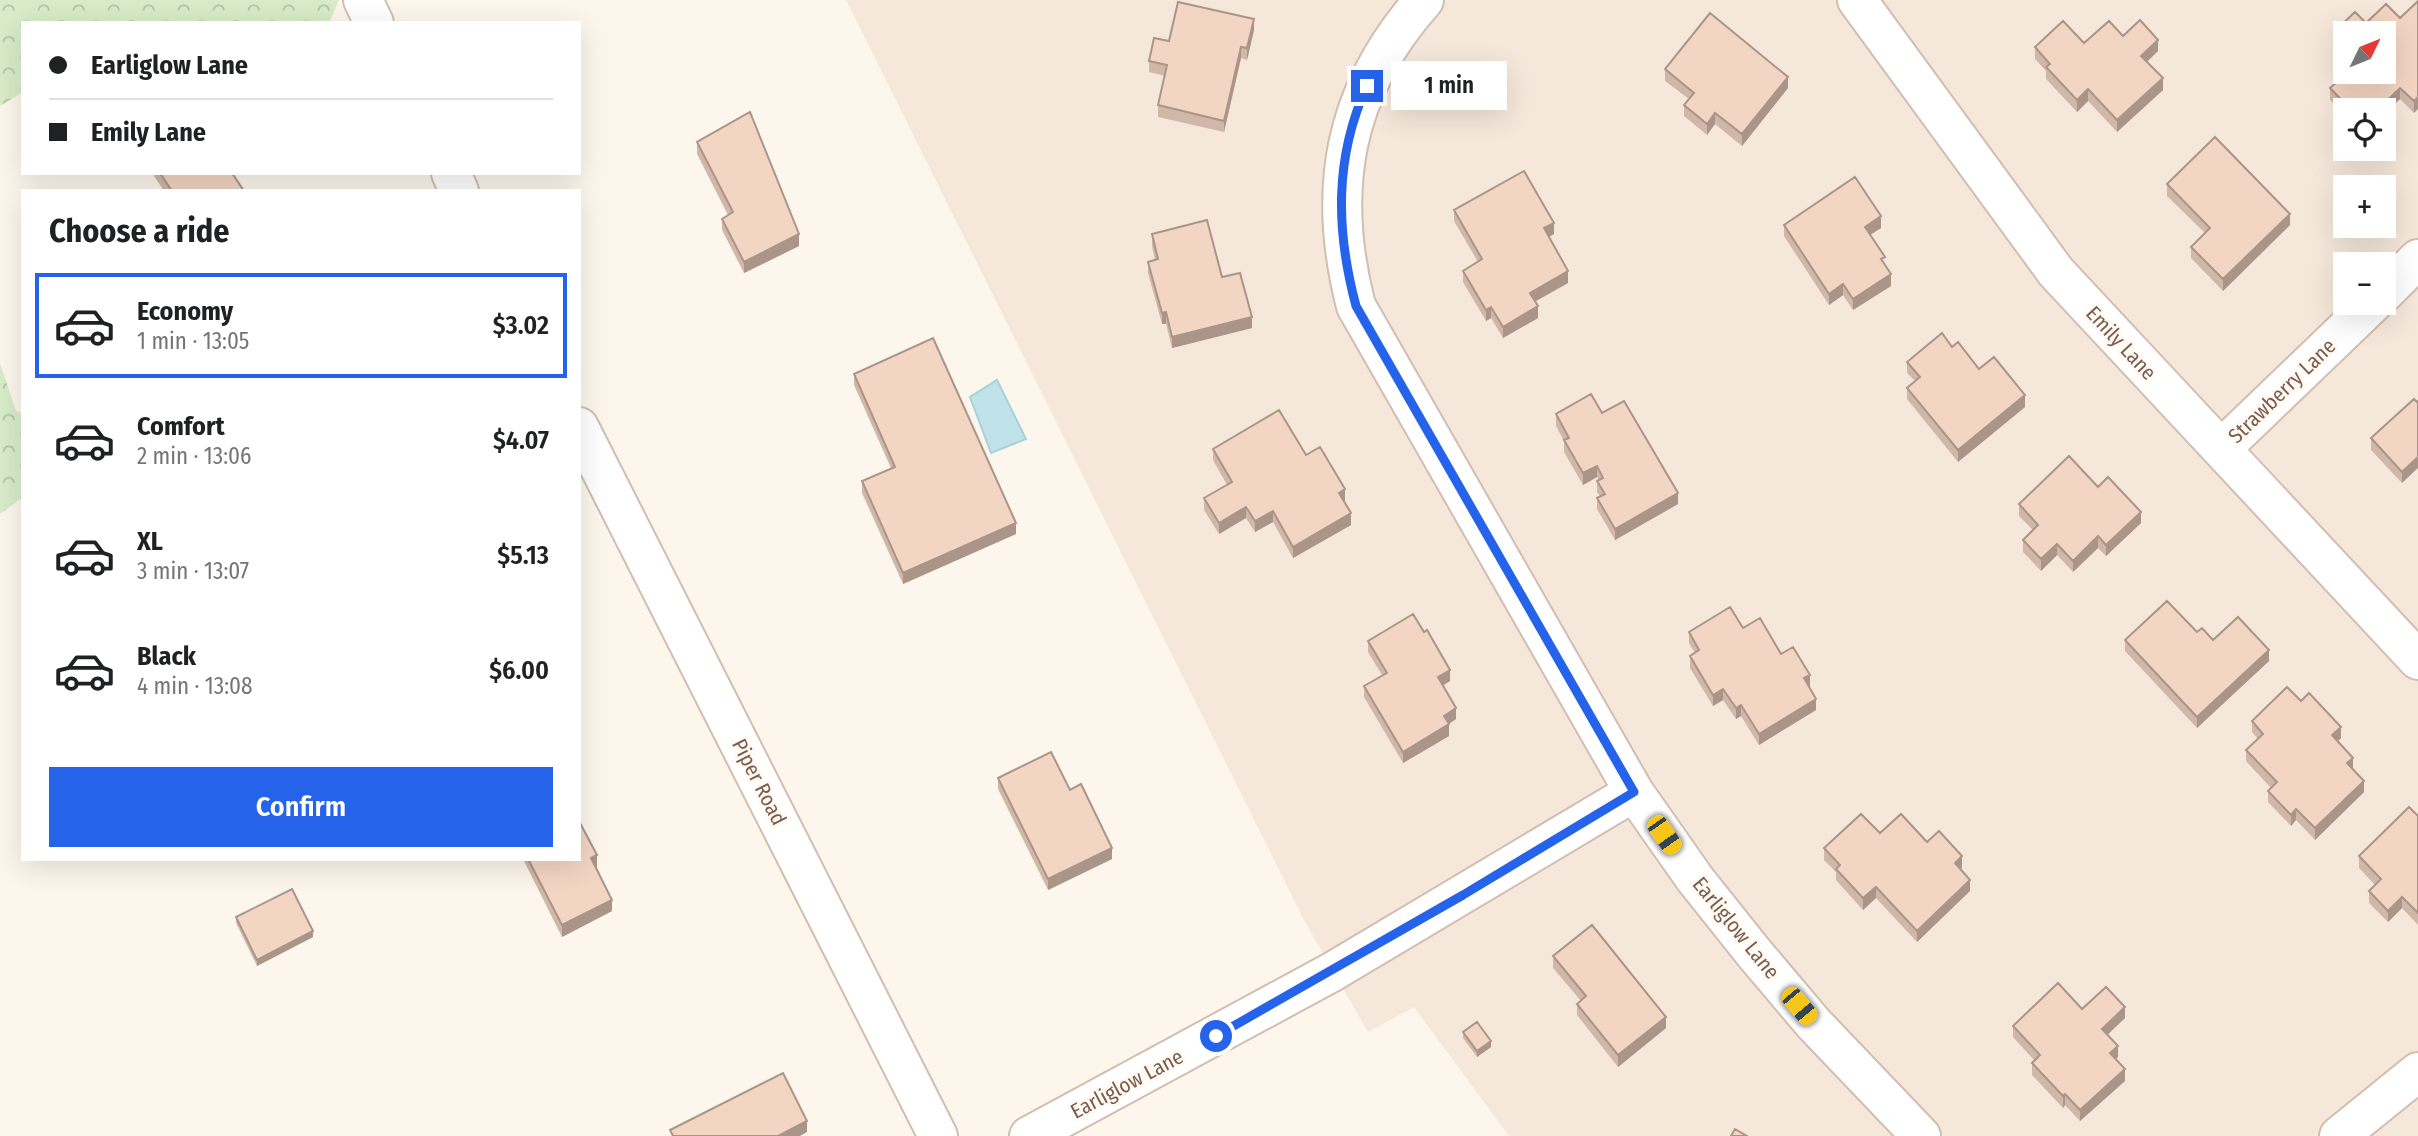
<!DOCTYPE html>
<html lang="en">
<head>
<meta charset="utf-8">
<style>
	body { margin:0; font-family:"Fira Sans Condensed",sans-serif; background:#f2f2f2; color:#202124; height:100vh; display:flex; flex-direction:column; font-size:26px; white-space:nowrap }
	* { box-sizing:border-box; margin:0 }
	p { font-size:23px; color:#757577 }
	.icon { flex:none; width:38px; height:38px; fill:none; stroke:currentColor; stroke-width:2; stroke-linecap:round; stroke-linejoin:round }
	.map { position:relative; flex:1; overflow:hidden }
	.side { position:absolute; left:21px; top:189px; width:560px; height:672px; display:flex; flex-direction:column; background:#fff; border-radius:0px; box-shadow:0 7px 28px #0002 }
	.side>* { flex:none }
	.hud { position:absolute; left:21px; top:21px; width:560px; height:154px; border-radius:0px; box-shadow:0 7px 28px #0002; display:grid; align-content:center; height:154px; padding:0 28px; background:#fff }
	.needle { width:46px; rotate:47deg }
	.tools { position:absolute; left:2333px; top:21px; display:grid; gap:14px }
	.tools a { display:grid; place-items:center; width:63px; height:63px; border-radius:0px; background:#fff; box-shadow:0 7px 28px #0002; font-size:35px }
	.end { position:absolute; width:32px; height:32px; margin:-16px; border:9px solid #2563eb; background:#fff; box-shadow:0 0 0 4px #fff }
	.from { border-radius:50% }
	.bubble { position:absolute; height:49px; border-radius:0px; background:#fff; box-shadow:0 7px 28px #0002; font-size:23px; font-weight:600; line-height:49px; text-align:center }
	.car { position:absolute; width:21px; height:42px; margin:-21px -10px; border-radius:9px; box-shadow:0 0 5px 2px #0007; background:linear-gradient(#f5c518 24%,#345 0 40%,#f5c518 0 76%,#345 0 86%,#f5c518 0) }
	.hud b { display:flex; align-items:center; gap:24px; height:66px; font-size:26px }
	.hud b+b { border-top:2px solid #e0e0e0 }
	.hud i { width:18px; height:18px; background:#202124 }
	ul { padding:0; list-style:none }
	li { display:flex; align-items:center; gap:21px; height:105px; margin:0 14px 10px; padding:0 14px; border:4px solid transparent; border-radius:0px }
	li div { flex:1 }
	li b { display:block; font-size:26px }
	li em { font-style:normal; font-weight:600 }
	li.current { border-color:#2563eb }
	li>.icon { width:63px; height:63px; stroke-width:1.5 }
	h2 { padding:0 28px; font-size:32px; line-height:84px }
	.cta { display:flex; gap:14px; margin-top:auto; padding:14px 28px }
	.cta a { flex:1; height:80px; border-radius:0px; background:#2563eb; color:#fff; font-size:28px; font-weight:600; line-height:80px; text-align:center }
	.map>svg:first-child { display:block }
	.residential { fill:#f5e8da; fill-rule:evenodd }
	.forest { fill:url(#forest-crowns) }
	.water { fill:#bfe3e8; stroke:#a5d3da; stroke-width:2 }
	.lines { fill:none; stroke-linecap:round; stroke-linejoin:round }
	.street-casing { stroke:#d1beb0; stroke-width:42 }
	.street { stroke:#fff; stroke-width:38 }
	.wall { fill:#d1b7a8 }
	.shaded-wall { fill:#aa9588 }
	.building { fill:#f3d5c3; stroke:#aa9588; stroke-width:2 }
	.route { stroke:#2563eb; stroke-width:9 }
	.labels { text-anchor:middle; stroke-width:6; stroke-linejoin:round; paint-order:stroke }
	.street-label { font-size:21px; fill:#7a5c4d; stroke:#fffaf3 }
</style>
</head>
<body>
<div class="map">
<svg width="2418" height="1136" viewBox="0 0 2418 1136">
	<defs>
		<pattern id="forest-crowns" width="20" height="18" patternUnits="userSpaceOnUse" patternTransform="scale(1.75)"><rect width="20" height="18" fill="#d8ecc9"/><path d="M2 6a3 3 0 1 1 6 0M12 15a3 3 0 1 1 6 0" fill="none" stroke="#b4c2a5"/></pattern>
	</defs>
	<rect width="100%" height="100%" fill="#fdf6ec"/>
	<path class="residential" d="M846,0h1572v1136h-909l-95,-129 -46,25 -64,-112zM2345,33h39v39h-39zM2345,110h39v39h-39zM2345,187h39v39h-39zM2345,264h39v39h-39z"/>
	<path class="forest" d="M0,0h339l-10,23h-306v69l-23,14z
		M0,363l16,48 7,2v84l-23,17z"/>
	<path class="water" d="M997,380l29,59 -35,14 -21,-56z"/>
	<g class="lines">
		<defs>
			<path id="street" d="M363,0l11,23
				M1424,0c-81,91 -98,190 -68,306l278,486 61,87 59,74 60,71 107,112
				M1857,0l199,272 362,388
				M451,173l8,18
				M2384,293l34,-34
				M579,427l359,709
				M2221,449l152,-146
				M1029,1136l303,-164 302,-180
				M2339,1136l79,-64"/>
		</defs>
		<use href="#street" class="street-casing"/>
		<use href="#street" class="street"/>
	</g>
	<path class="wall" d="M2418,1l-4,112 -14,-14 -16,11h-39v5l-15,-15v-12l54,-16 -39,-39v16l-8,-9v-11l29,-6 34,-5z
		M1254,30l-7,30 -6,-2 -17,74 -66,-15v-12l7,-29 -16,-4v-11l20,-20z
		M2123,36l35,15 -11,11 16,28 -46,42 -29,-31 -11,11 -31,-33v-8l-11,-12v-12l49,-4z
		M1665,69l123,19 -46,58 -27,-22 -8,11 -23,-19v-11l5,-6 -24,-18z
		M697,142l102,104 -55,27 -22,-43v-11l6,-4 -31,-61z
		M152,173h80l12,18h-80z
		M2167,184l123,41 -67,66 -32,-33v-11l14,-14 -38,-37z
		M1454,210l100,24 -5,3 19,46 -33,19 3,16 -35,20 -12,-20 -5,3 -23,-39v-11l15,-9 -24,-41z
		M1784,225l97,3 -11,7 15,30 6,21 -38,24 -10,-15 -14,10 -45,-69z
		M1152,234l70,43 30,51 -80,20 -6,-24h-4l-14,-51v-11l7,-2 -3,-14z
		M1952,347l73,60 -67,55 -51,-63v-11l8,-7 -8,-8v-11z
		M854,374l162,160 -113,50 -41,-91v-12l29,-13 -37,-83z
		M2414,399l-12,84 -31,-33v-12z
		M1602,413l76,91 -63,36 -18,-31v-11l3,-2 -3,-4v-11l2,-1 -2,-3 -14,8 -19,-33v-11l-8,-15v-12z
		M1213,449l93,6 39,46h-1l7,24 -58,33 -20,-36 -18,10 -9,-14 -27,16 -15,-24v-12l23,-13 -14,-25z
		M2098,487l43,36 -35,33 -8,-8 -25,24 -16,-17 -16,16 -18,-19v-12l10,-10 -14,-14v-12z
		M1743,628l38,26 29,32 -1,1 7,23 -57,35 -18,-29 -5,3 -13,-19 -10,6 -23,-38v-12l5,-3 -6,-10v-11z
		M2197,632l16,8 56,21 -72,67 -72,-77v-11z
		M1368,641l82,40 -7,5 13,33 -7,5v12l-46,27 -39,-66v-11l18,-11 -14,-23z
		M2252,721l89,17 -4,3 27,51 -49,48 -19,-20 -5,6 -23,-24v-11l3,-3 -25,-27v-11l12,-11 -6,-7z
		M998,778l72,12 42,69 -64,31 -50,-101z
		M2418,816v109l-16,-17 -14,14 -19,-19v-12l6,-6 -16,-17v-12z
		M1880,833l47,9 35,26 -2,1 10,22 -53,51 -41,-44 -13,12 -27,-30v-8l-12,-12v-12z
		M523,859h56l18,8h-2l17,44 -50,26z
		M236,917l77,20 -56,29 -21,-43z
		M1553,956l113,72 -48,39 -41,-52v-11l4,-3 -28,-33z
		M2082,1009l43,9 -18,17 11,22 -3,2 10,22 -45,40 -15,-16 -2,3 -31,-33v-12l3,-2 -22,-24v-11z
		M1463,1032l28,15 -14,10 -14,-19z"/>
	<path class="shaded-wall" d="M1254,19v11l-7,30v-12z
		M2158,40v11l-17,16v-11z
		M1241,47v11l-17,74v-11z
		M1788,77v11l-46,58v-12z
		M2163,78v12l-46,42v-12z
		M2400,88v11l-16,16v-5h-7z
		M2088,89v12l-11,11v-12z
		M2418,97v12l-4,4v-12z
		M1715,113v11l-8,11v-11z
		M2290,214v11l-67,66v-12z
		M1881,216v12l-16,10v-11z
		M1554,223v11l-10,6v-12z
		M799,234v12l-55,27v-11z
		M1568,271v12l-38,21v-11z
		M1891,274v12l-38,24v-11z
		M1843,284v11l-14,10v-11z
		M1538,306v12l-35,20v-11z
		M1491,307v11l-5,3v-11z
		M1166,312v12h-4v-11z
		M1252,317v11l-80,20v-11z
		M2025,395v12l-67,55v-12z
		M2418,457v11l-16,15v-11z
		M1597,466v11l-14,8v-12z
		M1345,489v12l-6,3v-11z
		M1678,493v11l-63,36v-11z
		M1246,507v11l-27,16v-11z
		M1273,511v11l-18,10v-11z
		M2141,512v11l-35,33v-11z
		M1351,513v12l-58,33v-11z
		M1016,523v11l-113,50v-11z
		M2098,536v12l-25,24v-11z
		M2057,544v11l-16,16v-12z
		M2269,650v11l-72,67v-11z
		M1450,670v11l-12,7v-11z
		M1810,675v11l-6,4v-12z
		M1723,689v11l-10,6v-11z
		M1816,699v11l-57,35v-11z
		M1741,705v11l-5,3v-11z
		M1456,708v11l-12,8v-11z
		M1449,724v12l-46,27v-11z
		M2341,727v11l-9,9v-12z
		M2353,758v11l-6,-6z
		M2364,781v11l-49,48v-12z
		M2296,809v11l-5,6v-11z
		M1112,848v11l-64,31v-11z
		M597,855v12l-6,2v-11z
		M1962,856v12l-7,7v-12z
		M1970,880v11l-53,51v-11z
		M1876,887v11l-13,12v-12z
		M2402,897v11l-14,14v-11z
		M612,900v11l-50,26v-12z
		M313,931v6l-56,29v-6z
		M2125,1007v11l-23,22v-11z
		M1666,1017v11l-48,39v-12z
		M1491,1041v6l-14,10v-6z
		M2118,1046v11l-8,7v-11z
		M2125,1069v12l-45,40v-11z
		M2065,1094v11l-2,3v-12z
		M807,1121v11l-7,4h-22z"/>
	<path class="building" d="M2418,1v96l-4,4 -14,-13 -23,22h-26l-21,-22 18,-16h36v-39h-39v5l-8,-9 18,-17 11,11 20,-19 14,14z
		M1178,2l76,17 -7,29 -6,-1 -17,74 -66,-16 9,-40 -18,-4 5,-23 15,3z
		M1710,13l78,64 -46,57 -27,-21 -8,11 -23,-19 10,-12 -29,-24z
		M2140,20l18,20 -17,16 22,22 -46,42 -29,-31 -11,11 -31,-33 4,-3 -15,-17 28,-26 21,22 25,-22 14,15z
		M750,112l49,122 -55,28 -22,-43 11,-7 -36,-70z
		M2215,137l75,77 -67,65 -32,-32 19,-19 -43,-44z
		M1524,171l30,52 -10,5 24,43 -38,22 8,13 -35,21 -12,-20 -5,3 -23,-39 19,-12 -28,-49z
		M160,173h72l12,18h-72z
		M1855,177l26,39 -16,11 20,30 -4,2 10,15 -38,25 -10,-15 -14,10 -45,-69z
		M1207,220l15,57 18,-4 12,44 -80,20 -6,-25 -4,1 -14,-51 10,-3 -6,-25z
		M1942,333l10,14 6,-5 21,27 15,-12 31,38 -67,55 -51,-62 13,-11 -13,-15z
		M933,338l83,185 -113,50 -41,-92 33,-14 -41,-93z
		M1591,394l11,19 22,-12 54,92 -63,36 -18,-31 8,-4 -8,-13 6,-3 -6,-12 -14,7 -19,-33 5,-2 -13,-24z
		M2414,399l3,3 1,-1v56l-16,15 -31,-34z
		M1279,410l27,45 14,-8 25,42 -6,4 12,20 -58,34 -20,-36 -18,10 -9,-14 -27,16 -15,-25 28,-16 -19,-33z
		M2069,456l29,31 10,-10 33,35 -35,33 -8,-9 -25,25 -16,-17 -16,15 -18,-19 15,-15 -19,-21z
		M2167,601l30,31 5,-4 11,12 25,-23 31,33 -72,67 -72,-77z
		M1730,607l13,21 17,-10 21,36 12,-7 17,28 -6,3 12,21 -57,35 -18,-29 -5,3 -13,-19 -10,6 -23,-39 9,-6 -10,-18z
		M1413,614l11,18 3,-2 23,40 -12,7 18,31 -12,8 5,8 -46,28 -39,-66 23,-13 -19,-32z
		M2287,687l14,14 8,-8 32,34 -9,8 21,23 -6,5 17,18 -49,47 -19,-19 -5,6 -23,-24 9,-9 -31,-32 17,-16 -11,-13z
		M1051,752l19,38 11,-6 31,64 -64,31 -50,-101z
		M2409,807l9,9v97l-16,-16 -14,14 -19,-20 12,-12 -22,-23z
		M1861,814l19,19 21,-19 26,28 12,-11 23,25 -7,7 15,17 -53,51 -41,-44 -13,11 -27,-29 4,-4 -16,-17z
		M579,821l18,34 -6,3 21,42 -50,25 -34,-66h51z
		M292,889l21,42 -56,29 -21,-43z
		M1592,925l74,92 -48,38 -41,-51 9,-8 -33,-40z
		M2058,983l24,26 24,-22 19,20 -23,22 16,17 -8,7 15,16 -45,41 -15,-16 -2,2 -31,-33 8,-8 -27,-29z
		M1477,1022l14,19 -14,10 -14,-19z
		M783,1073l24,48 -29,15h-105l-3,-6z
		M1735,1129l12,7h-16z"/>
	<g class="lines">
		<path class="route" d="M1216,1036l247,-141 171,-103 -278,-486c-20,-75 -22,-148 11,-220"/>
	</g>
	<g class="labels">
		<g class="street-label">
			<text transform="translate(2121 343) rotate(47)" y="7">Emily Lane</text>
			<text transform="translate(2282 391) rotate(-44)" y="7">Strawberry Lane</text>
			<text transform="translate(759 782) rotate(63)" y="7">Piper Road</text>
			<text transform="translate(1736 928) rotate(51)" y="7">Earliglow Lane</text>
			<text transform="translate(1127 1084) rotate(-28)" y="7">Earliglow Lane</text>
		</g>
	</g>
</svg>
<div class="tools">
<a><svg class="needle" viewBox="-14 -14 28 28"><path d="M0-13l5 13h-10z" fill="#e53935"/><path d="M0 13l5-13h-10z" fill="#757577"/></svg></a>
<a><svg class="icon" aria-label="locate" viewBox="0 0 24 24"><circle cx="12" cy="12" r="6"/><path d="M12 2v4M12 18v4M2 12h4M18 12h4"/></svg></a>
<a>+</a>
<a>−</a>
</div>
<i class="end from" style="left:1216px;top:1036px"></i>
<i class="end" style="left:1367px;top:86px"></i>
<div class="bubble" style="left:1391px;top:61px;width:116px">1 min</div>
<i class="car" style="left:1664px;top:835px;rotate:145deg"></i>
<i class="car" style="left:1799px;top:1006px;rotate:140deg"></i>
<div class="hud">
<b><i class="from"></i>Earliglow Lane</b>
<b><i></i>Emily Lane</b>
</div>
<section class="side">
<h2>Choose a ride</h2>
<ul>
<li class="current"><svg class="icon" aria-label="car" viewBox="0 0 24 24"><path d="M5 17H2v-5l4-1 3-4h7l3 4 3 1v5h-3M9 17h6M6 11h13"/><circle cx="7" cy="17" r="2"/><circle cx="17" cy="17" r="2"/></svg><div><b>Economy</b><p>1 min · 13:05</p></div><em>$3.02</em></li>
<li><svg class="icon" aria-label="car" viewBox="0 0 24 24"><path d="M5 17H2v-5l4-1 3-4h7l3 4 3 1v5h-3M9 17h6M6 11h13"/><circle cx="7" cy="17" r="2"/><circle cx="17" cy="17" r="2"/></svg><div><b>Comfort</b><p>2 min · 13:06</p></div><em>$4.07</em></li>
<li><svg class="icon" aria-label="car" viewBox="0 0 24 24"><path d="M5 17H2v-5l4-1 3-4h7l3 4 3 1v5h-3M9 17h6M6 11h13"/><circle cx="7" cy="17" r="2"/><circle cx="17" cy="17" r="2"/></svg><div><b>XL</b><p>3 min · 13:07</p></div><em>$5.13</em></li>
<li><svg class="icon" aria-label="car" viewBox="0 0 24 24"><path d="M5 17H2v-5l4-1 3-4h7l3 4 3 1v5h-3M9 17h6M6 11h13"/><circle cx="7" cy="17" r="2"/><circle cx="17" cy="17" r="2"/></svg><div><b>Black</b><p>4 min · 13:08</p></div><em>$6.00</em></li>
</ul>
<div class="cta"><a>Confirm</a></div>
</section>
</div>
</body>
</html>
